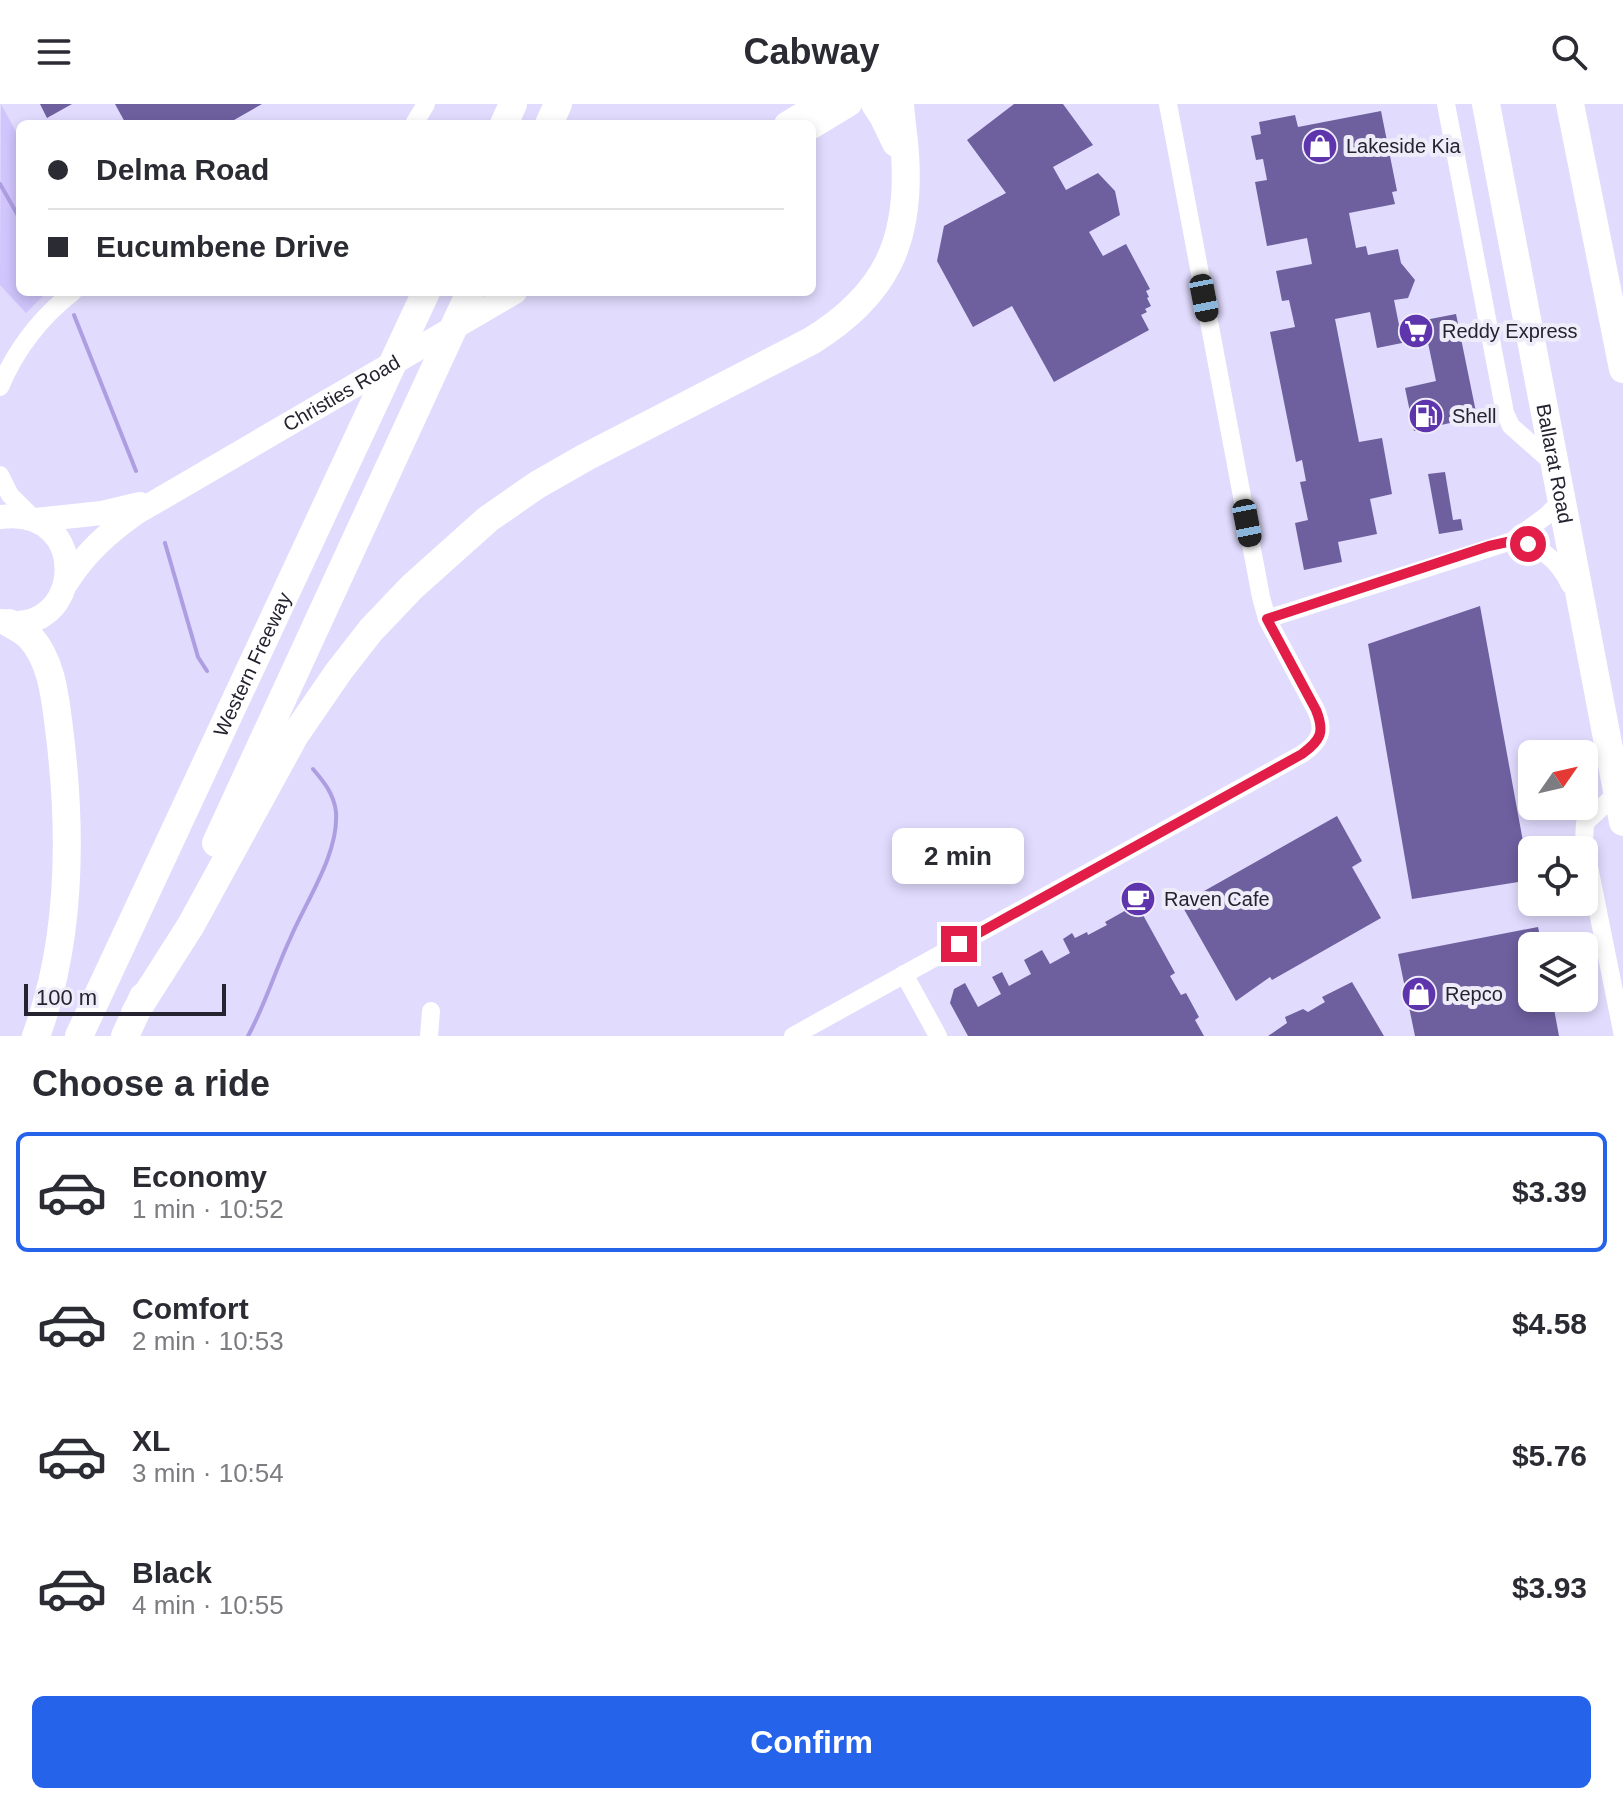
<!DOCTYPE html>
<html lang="en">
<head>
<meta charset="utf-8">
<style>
	body { margin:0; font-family:Arial,sans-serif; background:#f2f2f3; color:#2b2b33; height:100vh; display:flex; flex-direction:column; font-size:30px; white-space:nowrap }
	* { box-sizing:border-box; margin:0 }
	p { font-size:26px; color:#7c7c81 }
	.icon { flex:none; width:44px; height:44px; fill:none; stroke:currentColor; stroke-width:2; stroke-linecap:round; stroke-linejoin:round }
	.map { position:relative; height:932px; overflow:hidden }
	.panel { display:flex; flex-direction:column; background:#fff; flex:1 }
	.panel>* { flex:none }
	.guide { position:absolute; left:16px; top:16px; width:800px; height:176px; border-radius:12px; box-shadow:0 4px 12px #0003; display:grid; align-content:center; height:176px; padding:0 32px; background:#fff }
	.needle { width:52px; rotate:56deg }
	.tools { position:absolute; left:1518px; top:636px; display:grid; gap:16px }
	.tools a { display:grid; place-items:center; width:80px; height:80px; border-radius:12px; background:#fff; box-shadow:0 4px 12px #0003; font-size:40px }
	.scale { position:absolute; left:24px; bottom:20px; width:202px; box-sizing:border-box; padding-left:8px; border:4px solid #252330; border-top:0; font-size:22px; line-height:28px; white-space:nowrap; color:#252330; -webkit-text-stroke:6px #eeecf9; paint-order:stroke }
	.end { position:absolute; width:36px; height:36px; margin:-18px; border:10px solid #e11d48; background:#fff; box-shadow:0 0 0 4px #fff }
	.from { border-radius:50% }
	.bubble { position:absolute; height:56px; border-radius:12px; background:#fff; box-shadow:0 4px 12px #0003; font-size:26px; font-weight:800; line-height:56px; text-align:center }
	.car { position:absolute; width:24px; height:48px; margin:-24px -12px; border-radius:10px; box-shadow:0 0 6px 2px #0007; background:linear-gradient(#222 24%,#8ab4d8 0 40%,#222 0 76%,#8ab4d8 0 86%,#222 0) }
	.guide b { display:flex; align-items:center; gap:28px; height:76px; font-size:30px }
	.guide b+b { border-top:2px solid #e1e1e2 }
	.guide i { width:20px; height:20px; background:#2b2b33 }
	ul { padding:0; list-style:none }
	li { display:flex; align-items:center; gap:24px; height:120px; margin:0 16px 12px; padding:0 16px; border:4px solid transparent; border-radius:12px }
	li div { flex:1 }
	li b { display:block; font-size:30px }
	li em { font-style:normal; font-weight:800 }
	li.current { border-color:#2563eb }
	li>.icon { width:72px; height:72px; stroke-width:1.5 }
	h2 { padding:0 32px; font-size:36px; line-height:96px }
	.button { display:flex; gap:16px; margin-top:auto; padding:16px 32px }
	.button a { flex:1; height:92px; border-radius:12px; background:#2563eb; color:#fff; font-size:32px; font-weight:800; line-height:92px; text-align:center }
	header { display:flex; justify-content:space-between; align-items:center; height:104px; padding:0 32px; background:#fff; font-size:36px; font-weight:800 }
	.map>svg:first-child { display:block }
	.green { fill:#d0c5fc }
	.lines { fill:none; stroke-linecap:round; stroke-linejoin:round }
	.stream { stroke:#ad9ee2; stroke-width:4 }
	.building { fill:#6e5f9f }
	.minor { stroke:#fff; stroke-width:18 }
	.major { stroke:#fff; stroke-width:24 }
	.highway { stroke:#fff; stroke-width:28 }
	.route { stroke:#e11d48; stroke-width:10 }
	.labels { text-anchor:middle; stroke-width:8; stroke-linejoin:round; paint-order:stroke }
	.poi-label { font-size:20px; fill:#252330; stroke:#eeecf9; text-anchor:start }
	.street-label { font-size:20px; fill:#252330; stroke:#eeecf9 }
</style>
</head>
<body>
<header><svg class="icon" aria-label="menu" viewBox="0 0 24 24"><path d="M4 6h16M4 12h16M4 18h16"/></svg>Cabway<svg class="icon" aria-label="search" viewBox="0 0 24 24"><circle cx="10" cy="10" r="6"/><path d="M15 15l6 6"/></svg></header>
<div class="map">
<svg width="1623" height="932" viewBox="0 0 1623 932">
	<rect width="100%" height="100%" fill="#e1dbfd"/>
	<path class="green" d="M1,0l19,35v153h27l-21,21 -26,-28z"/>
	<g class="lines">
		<path class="stream" d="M0,80l20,35
			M74,211l62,156
			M165,439l33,114 9,14
			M248,932c17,-31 27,-65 42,-97 16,-38 49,-85 46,-127 -2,-18 -12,-30 -23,-43"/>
	</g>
	<path class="building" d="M40,0h32l-25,14z
		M115,0h147l-35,20h-101z
		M1014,0h49l30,41 -40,22 13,23 32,-17 17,18 5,24 -31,17 14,24 23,-12 24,45 -4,2 3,6 -2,1 4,8 -6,3 2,3 -6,3 8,15 -95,52 -42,-76 -39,21 -36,-66 7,-35 62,-33 -39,-53z
		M1381,7l16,80 -5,1 3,12 -46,9 7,35 10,-2 2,9 30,-6 3,14 14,17 -7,18 -14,2 5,25 57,-11 21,103 -63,14 -9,-43 31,-7 -9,-43 -50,10 -7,-36 -35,7 24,123 23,-4 10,56 -22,5 7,35 -39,8 4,20 -38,8 -9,-47 13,-3 -8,-38 6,-1 -4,-21 -6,2 -26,-130 25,-5 -6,-27 -7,1 -6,-30 36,-7 -5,-26 -40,8 -12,-64 12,-2 -4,-21 -7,1 -5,-24 10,-2 -2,-12 36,-7 3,12z
		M1445,368l8,48 8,-1 2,11 -24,4 -11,-60z
		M1480,502l50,274 -118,19 -44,-255z
		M1337,712l25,45 -10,6 29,51 -109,62 -2,-3 -34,24 -55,-97z
		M1137,800l38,69 -5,3 11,19 5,-2 13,24 -4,3 9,16h-236l-18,-33 4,-14 11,-6 13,24 23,-13 -9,-17 10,-5 7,14 22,-12 -7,-14 18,-10 8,14 20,-11 -7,-14 9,-6 3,5 12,-6 1,3 19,-10 -2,-3z
		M1538,823l4,19h-10v52h20l7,38h-144l-17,-82z
		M1352,878l32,54h-116l19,-13 -2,-6 18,-8 5,3 17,-10 -3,-5z"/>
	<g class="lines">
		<path class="minor" d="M1446,0l59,309 6,13 43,38
			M414,20l12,-20
			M0,283c16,-38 41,-70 73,-95
			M0,371l10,20 23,23
			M1512,437c28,5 46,18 58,44
			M1267,515l245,-78 34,-25 15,-15
			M1617,689l-32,30 -1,19 39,194
			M904,870l34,62
			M429,932l2,-25
			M793,932l509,-282c19,-13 23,-23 14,-44l-49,-91 -6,-22 -93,-493"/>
		<g class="major">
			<path d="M786,20l33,-20"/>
			<path d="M812,23l38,-23"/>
			<path d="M0,413c94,-12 83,123 1,104"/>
			<path d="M36,416l66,-7 38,-9"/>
			<path id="s1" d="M67,478c19,-30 41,-49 69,-69l379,-221"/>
		</g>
		<g class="highway">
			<path d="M875,0l8,12 13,27"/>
			<path id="s2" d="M1486,0l137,718"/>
			<path d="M1570,0l53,265"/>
			<path d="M504,20l9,-20"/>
			<path d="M549,20l9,-20"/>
			<path d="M9,519c7,4 15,8 21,14 22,24 25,60 29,91 13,102 13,211 -23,308"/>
			<path d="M216,739l254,-551"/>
			<path d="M135,909l56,-88 104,-190 44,-64 32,-41 41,-43 76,-68 49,-34 49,-28 225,-116c75,-46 100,-100 94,-187 -1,-17 -4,-33 -5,-50"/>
			<path id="s3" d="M79,932l347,-744"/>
			<path d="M125,932l18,-39"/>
		</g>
	</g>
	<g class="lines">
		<path class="route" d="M959,840l343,-190c19,-14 23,-22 14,-44l-49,-91 222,-73 23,-5 16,3"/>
	</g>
	<defs>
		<symbol id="shop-disc" viewBox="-11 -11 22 22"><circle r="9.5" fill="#5f35ad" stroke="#eeecf9"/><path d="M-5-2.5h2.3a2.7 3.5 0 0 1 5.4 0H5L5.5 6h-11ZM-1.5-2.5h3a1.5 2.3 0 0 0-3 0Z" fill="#fff"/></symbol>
		<symbol id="supermarket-disc" viewBox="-11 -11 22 22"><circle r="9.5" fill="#5f35ad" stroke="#eeecf9"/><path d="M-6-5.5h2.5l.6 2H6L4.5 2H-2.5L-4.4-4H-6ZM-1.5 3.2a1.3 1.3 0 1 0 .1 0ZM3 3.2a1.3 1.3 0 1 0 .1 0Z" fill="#fff"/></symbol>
		<symbol id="fuel-disc" viewBox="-11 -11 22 22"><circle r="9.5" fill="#5f35ad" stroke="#eeecf9"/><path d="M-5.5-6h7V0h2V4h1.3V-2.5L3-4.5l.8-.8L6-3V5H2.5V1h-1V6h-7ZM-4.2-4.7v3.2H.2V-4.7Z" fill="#fff"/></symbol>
		<symbol id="cafe-disc" viewBox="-11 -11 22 22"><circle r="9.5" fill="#5f35ad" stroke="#eeecf9"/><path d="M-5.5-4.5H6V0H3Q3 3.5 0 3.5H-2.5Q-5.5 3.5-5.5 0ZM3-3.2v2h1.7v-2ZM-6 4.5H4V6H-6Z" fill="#fff"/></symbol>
	</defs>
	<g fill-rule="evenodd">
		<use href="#shop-disc" x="1300" y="22" width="40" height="40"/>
		<use href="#supermarket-disc" x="1396" y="207" width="40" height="40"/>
		<use href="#fuel-disc" x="1406" y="292" width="40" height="40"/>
		<use href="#cafe-disc" x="1118" y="775" width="40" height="40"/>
		<use href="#shop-disc" x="1399" y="870" width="40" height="40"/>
	</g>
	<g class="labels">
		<g class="poi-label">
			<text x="1346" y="49">Lakeside Kia</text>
			<text x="1442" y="234">Reddy Express</text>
			<text x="1452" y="319">Shell</text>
			<text x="1164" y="802">Raven Cafe</text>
			<text x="1445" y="897">Repco</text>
		</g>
		<g class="street-label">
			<text dy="7" stroke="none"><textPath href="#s1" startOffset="336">Christies Road</textPath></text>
			<text dy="7" stroke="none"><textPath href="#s2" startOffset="366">Ballarat Road</textPath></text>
			<text dy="7" stroke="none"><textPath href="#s3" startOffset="410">Western Freeway</textPath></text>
		</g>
	</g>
</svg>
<div class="tools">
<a><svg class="needle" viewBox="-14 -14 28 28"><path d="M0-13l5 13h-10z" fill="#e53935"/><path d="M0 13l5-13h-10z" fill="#7c7c81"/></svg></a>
<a><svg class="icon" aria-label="locate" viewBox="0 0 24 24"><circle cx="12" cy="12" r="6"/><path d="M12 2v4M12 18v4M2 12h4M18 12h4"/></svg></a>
<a><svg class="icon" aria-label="layers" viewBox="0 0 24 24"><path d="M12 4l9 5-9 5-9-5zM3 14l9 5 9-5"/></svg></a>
</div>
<div class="scale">100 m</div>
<i class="end from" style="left:1528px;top:440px"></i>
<i class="end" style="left:959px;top:840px"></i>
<div class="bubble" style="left:892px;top:724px;width:132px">2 min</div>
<i class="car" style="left:1204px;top:194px;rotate:169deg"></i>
<i class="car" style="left:1247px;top:419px;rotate:169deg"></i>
<div class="guide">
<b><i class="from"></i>Delma Road</b>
<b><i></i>Eucumbene Drive</b>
</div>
</div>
<section class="panel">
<h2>Choose a ride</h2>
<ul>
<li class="current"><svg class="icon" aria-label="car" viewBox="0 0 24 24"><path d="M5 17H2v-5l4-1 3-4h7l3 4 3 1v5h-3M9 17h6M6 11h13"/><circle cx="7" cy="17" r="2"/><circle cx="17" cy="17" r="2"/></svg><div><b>Economy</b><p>1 min · 10:52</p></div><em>$3.39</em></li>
<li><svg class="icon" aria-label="car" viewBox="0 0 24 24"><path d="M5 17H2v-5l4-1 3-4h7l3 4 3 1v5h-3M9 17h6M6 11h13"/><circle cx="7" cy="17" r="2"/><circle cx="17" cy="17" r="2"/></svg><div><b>Comfort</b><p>2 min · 10:53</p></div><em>$4.58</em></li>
<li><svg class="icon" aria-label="car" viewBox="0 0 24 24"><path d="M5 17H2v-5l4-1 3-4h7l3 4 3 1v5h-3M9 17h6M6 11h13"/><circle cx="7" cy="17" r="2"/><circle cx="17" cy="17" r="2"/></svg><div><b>XL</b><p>3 min · 10:54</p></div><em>$5.76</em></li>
<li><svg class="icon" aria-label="car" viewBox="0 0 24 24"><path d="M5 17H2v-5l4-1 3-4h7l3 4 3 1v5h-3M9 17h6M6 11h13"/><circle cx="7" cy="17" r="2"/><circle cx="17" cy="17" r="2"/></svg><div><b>Black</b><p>4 min · 10:55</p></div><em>$3.93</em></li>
</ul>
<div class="button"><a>Confirm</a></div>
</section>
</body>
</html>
